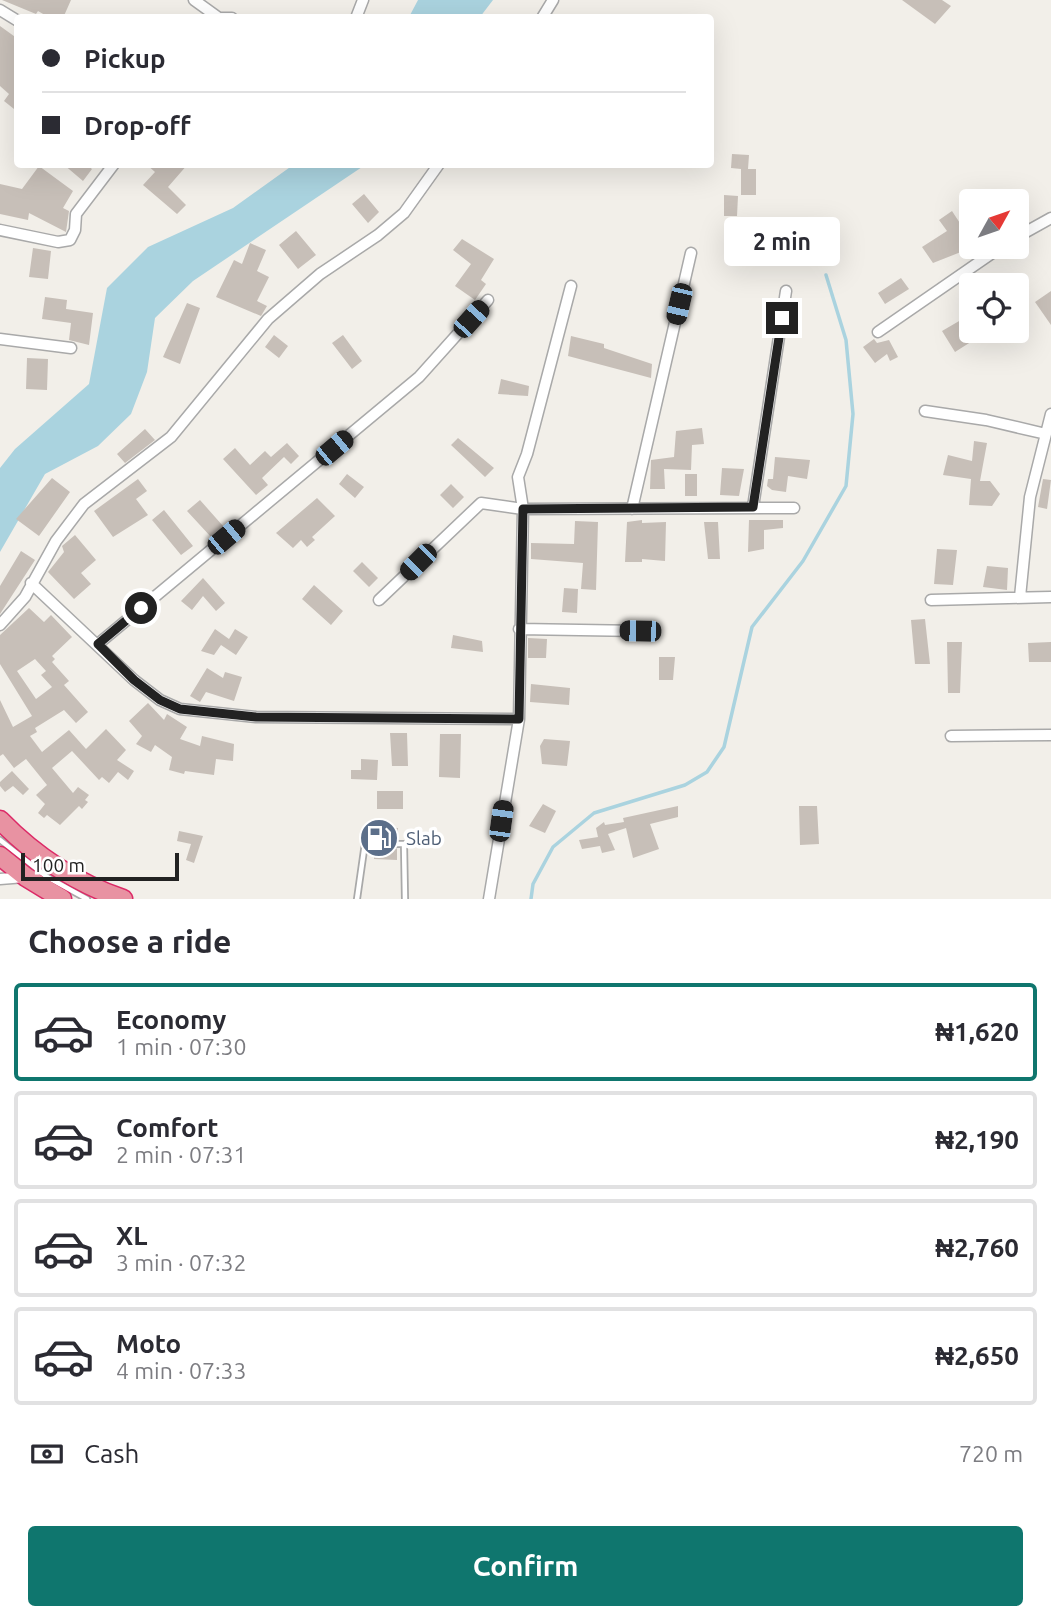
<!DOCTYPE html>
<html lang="en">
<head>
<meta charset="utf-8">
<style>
	body { margin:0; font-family:Ubuntu,sans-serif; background:#f2f2f3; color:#2b2b33; height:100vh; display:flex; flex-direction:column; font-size:26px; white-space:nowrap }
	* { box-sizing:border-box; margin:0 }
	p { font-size:23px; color:#7c7c81 }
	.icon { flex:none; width:38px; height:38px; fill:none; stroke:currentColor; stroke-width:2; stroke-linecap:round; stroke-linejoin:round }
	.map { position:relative; height:899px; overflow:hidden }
	.details { display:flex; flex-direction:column; background:#fff; flex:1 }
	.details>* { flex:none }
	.banner { position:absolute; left:14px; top:14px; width:700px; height:154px; border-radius:7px; box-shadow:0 7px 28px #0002; display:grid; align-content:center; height:154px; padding:0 28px; background:#fff }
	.needle { width:46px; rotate:50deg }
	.buttons { position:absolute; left:959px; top:189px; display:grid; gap:14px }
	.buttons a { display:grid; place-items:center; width:70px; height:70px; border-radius:7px; background:#fff; box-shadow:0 7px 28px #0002; font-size:35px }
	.scale { position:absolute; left:21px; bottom:18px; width:158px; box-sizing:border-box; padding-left:7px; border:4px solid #222; border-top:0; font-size:19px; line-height:24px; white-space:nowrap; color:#222; -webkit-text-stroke:5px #fff; paint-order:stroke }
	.end { position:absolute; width:32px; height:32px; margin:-16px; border:9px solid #222; background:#fff; box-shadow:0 0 0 4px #fff }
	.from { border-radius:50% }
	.bubble { position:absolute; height:49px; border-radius:7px; background:#fff; box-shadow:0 7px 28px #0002; font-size:23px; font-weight:600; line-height:49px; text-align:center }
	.car { position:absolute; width:21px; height:42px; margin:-21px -10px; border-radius:9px; box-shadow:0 0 5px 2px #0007; background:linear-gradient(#222 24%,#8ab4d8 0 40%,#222 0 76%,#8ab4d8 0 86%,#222 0) }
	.banner b { display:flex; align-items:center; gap:24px; height:66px; font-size:26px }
	.banner b+b { border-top:2px solid #e1e1e2 }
	.banner i { width:18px; height:18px; background:#2b2b33 }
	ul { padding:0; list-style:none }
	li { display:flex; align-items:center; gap:21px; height:98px; margin:0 14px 10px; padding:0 14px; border:4px solid #e1e1e2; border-radius:7px }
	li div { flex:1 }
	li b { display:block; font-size:26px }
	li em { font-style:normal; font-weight:600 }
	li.selected { border-color:#0f766e }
	li>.icon { width:63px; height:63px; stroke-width:1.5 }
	h2 { padding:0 28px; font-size:32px; line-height:84px }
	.pay { display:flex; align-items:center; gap:18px; height:77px; padding:0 28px; font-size:26px }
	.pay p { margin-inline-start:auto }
	.cta { display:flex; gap:14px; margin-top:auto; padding:14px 28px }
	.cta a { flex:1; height:80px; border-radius:7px; background:#0f766e; color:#fff; font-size:28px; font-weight:600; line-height:80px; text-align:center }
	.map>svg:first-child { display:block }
	.water { fill:#aad3df }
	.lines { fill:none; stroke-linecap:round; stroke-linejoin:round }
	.stream { stroke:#aad3df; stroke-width:3.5 }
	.building { fill:#c7bfb8; fill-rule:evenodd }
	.lane-casing { stroke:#a9a9a9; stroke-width:8 }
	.street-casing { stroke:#a9a9a9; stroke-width:13 }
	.highway-casing { stroke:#dc2a67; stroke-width:21 }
	.lane { stroke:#fff; stroke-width:4.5 }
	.street { stroke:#fff; stroke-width:10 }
	.highway { stroke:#e892a2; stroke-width:18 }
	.route { stroke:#222; stroke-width:9 }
	.labels { text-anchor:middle; stroke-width:7; stroke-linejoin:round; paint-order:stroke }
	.service-label { font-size:19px; fill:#4e5e75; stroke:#fff; text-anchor:start }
</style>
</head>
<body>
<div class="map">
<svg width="1051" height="899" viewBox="0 0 1051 899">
	<rect width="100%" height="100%" fill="#f2efe9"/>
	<path class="water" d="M418,0h75l-13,17h-71z
		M293,165h72l-172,116 -38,37 -8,54 -16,42 -33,32 -53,28 -45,78v-84l15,-19 74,-65 18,-96 41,-41 85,-39z"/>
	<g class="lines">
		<path class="stream" d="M531,899l2,-15 20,-37 41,-34 91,-28 22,-13 17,-25 28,-120 51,-66 43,-75 7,-72 -7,-74 -20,-65"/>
	</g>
	<path class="building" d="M2,0h69l-8,18h-13l-12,-7 -2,3z
		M902,0h40l9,6 -16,18z
		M0,26l18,13v65l-4,5 -10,-8 5,-7 -9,-8z
		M732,154l17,1 -1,14h8v26h-15v-26l-10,-1z
		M63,164h23l6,5 -9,12z
		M146,164h42l-20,23 18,18 -9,9 -34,-29 12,-13z
		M39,166l34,25 -10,17 6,3 -3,21 -37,-19 -1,7 -28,-6v-30l22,5z
		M364,194l15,18 -11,11 -16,-19z
		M724,195l14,1 -1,20h-13z
		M952,211l19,29v8l-38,15 -11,-16 25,-16 -8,-11z
		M296,231l20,24 -18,14 -19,-24z
		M462,239l32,20 -13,21 5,4 -11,16 -20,-14 16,-22 -18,-14z
		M250,243l16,7 -9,21 12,6 -12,24 10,5 -6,10 -45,-19 18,-37 8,4z
		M33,248l18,3 -3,28 -19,-2z
		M901,278l8,11 -24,15 -7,-11z
		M1051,291v34l-16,-23z
		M45,297l22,3 -1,9 27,4 -4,32 -20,-5 2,-17 -29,-4z
		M971,298v33l6,7 -22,14 -13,-21 24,-14 -7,-11z
		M187,303l13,5 -20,56 -17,-7z
		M274,335l14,11 -9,12 -14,-11z
		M343,335l19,26 -10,8 -20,-26z
		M571,336l33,8v4l48,16 -1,14 -83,-22z
		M874,339l3,4 12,-3 9,17 -8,4 -3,-7 -12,9 -12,-16z
		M27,358l21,1 -1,31 -21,-1z
		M501,379l28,7 -1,10 -30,-2z
		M702,428l2,16 -12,1 -1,25 -27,-1 1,20h-15l1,-29 23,-3 2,-26z
		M145,429l10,11 -30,23 -8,-9z
		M458,438l36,30 -9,9 -34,-32z
		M974,441l13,2 -7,38h10l10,13 -8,12 -23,-1 2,-26 -28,-4 5,-20 24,6z
		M287,443l12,13 -8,8 -7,-7 -22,21 6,7 -12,10 -33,-36 12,-11 15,17 15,-14 6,6z
		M775,457l35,3 -3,19 -19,-3 -2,16 -14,-2 -5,-4 1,-7h5z
		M722,468l22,1 -5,27 -19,-1z
		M347,474l17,13 -9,11 -16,-14z
		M685,474h12v22h-12z
		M52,478l18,14 -31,44 -23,-17z
		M138,479l9,12 -11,8 12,16 -35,22 -19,-26z
		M1043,479l8,1 -4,29 -9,-2z
		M451,484l13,13 -11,11 -13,-13z
		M317,498l18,18 -23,21 3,3 -8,7 -6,-7 -8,8 -17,-15z
		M200,500l23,26 -12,11 -24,-26z
		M164,510l29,36 -12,9 -29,-35z
		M642,520v3l24,-1 -1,39 -23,-2v3h-17l2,-40z
		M749,520h34v8l-19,2v19l-16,3z
		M575,521l23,1 -2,68 -15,-1 2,-26 -52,-4v-16l43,1z
		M704,522h14l2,37h-12z
		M75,535l21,25 -15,13 10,11 -17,15 -26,-27 16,-20 -2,-6z
		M937,549l20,1 -4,35 -19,-1z
		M21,551l14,9 -35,54v-28z
		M362,562l16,16 -9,9 -16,-16z
		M987,566l21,2 -1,22 -24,-3z
		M203,578l22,25 -9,8 -13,-15 -11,14 -11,-9z
		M314,585l29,26 -12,14 -29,-26z
		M564,588l14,1 -1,24 -15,-1z
		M29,608l15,14 7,-7 21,22 -20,19 3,3 -3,3 17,19 -5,4 24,27 -12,11 -12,-13 -29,18 2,4 -7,4 12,16 27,-22 17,19 20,-20 20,21 -9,10 17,11 -6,9 -10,-8 -9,11 -7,-6 -3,3 -27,-29 -20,17 21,25 5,-6 11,8 -4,5 3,2 -6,7 -3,-3 -19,19 -13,-10 -3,3 -6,-5 7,-9 -9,-9 11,-10 -21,-26 -12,9 -11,-14 -3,2v-56l13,27 19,-11 -32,-52v-29zM35,659l11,12 -5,4 11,12 -16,12 -19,-28z
		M925,619l5,45h-15l-4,-44z
		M215,629l14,10 6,-10 13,8 -12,18 -15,-10 -7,10 -13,-4z
		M453,635l29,6 1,11 -32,-4z
		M528,638l19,1 -1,19h-18z
		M947,642h15l-2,51h-12z
		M1051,642v20h-22l-1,-19z
		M659,657h16l-2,23h-14z
		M207,668l16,10 2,-6 17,5 -8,24 -28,-9 -6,10 -10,-6z
		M531,684l39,4 -1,17 -39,-3z
		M148,703l16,17 3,-6 20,13 -7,12 20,7 2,-10 32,8 -1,17 -17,-2 -2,16 -29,-4 -1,3 -15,-4 3,-13 -17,-12 -4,7 -15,-8 6,-8 -13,-15z
		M390,733h17l1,33h-16z
		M440,734h21l-1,44 -21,-1z
		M544,739l26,2 -3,25 -25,-2 -2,-18z
		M361,759l17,1 -1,20 -26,-1v-9h10z
		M12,771l17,18 -6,6 -10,-9 -8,6 -5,-6v-4z
		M377,791h26v18h-26z
		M543,804l13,7 -11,22 -16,-7z
		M678,806v11l-28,7 9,25 -26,9 -7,-30 -18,6 7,16 -13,3 -2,-7 -18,3 -3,-9 19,-3 -2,-9 8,-6 1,3 19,-3 -1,-4z
		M799,806h18l2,38 -19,1z
		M374,827l24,1 -1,11 -5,4 5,6v11l-23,-1v-12l5,-5 -5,-5z
		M179,831l24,5 -9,27 -8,-3 5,-16 -14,-3z"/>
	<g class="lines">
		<defs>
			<path id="lane" d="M0,840l47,37 40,22
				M397,844h7l1,55
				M357,899l8,-56 9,-1"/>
			<path id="street" d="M194,0l25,18h13
				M0,10l18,11
				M356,18l7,-18
				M542,18l11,-18
				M0,230l58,12 12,-2 5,-10 1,-16 38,-50
				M1017,237l34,-19
				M878,332l123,-85
				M0,339l71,9
				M925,411l61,9 60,14
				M753,507l33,-216
				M632,509l59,-256
				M31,583l103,97 26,20 20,9 76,8 263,2
				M1020,597l10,-100 21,-83
				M379,600l102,-97 42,6 271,-1
				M931,600l120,-3
				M0,625l25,-28 31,-56 28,-37 87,-67 97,-118 52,-45 58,-39 26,-22 35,-49
				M519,629l122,2
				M98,644l321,-267 69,-77
				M951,736l100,-1
				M0,879l25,-2
				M489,899l30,-180 4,-210 -5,-32 9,-23 44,-168"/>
			<path id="highway" d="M0,820c35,36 76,63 123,79
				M0,856l26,21 36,22"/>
		</defs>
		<use href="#lane" class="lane-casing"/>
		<use href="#street" class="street-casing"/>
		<use href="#highway" class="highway-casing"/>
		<use href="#lane" class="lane"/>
		<use href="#street" class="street"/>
		<use href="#highway" class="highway"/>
	</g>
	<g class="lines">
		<path class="route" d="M141,608l-43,36 36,36 26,20 20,9 76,8 263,2 4,-210 230,-2 29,-189"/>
	</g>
	<defs>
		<symbol id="fuel-disc" viewBox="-11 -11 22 22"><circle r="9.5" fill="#5c6f8a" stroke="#fff"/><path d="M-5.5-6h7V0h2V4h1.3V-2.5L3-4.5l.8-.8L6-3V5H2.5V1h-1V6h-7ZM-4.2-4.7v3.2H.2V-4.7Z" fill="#fff"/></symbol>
	</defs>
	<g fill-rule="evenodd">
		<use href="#fuel-disc" x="357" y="816" width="44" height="44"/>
	</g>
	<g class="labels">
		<g class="service-label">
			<text x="406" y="845">Slab</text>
		</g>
	</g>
</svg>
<div class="buttons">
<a><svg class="needle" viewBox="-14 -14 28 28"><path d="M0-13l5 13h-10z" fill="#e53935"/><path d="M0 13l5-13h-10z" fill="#7c7c81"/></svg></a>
<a><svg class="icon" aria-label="locate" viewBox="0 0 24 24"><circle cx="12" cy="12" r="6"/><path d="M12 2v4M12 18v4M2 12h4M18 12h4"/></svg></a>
</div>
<div class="scale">100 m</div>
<i class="end from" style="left:141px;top:608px"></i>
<i class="end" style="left:782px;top:318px"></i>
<div class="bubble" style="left:724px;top:217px;width:116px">2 min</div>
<i class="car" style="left:679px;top:304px;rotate:193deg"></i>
<i class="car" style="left:471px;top:319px;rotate:42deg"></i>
<i class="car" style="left:334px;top:448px;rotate:50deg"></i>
<i class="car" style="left:226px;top:537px;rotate:50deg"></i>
<i class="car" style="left:418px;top:562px;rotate:225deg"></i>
<i class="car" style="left:640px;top:631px;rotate:271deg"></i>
<i class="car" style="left:501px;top:821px;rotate:8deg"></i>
<div class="banner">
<b><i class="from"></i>Pickup</b>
<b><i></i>Drop-off</b>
</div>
</div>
<section class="details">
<h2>Choose a ride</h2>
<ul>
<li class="selected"><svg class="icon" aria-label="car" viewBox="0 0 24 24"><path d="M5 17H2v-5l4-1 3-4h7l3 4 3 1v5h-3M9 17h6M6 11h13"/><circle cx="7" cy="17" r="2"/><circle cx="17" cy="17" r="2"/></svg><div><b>Economy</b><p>1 min · 07:30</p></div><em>₦1,620</em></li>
<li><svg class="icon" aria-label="car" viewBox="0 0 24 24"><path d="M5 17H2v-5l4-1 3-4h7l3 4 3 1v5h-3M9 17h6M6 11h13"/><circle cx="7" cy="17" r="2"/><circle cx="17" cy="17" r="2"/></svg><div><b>Comfort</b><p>2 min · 07:31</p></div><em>₦2,190</em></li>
<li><svg class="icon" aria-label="car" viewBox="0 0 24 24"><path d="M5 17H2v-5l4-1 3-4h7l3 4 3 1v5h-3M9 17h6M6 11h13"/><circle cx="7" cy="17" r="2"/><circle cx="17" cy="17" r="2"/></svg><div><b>XL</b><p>3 min · 07:32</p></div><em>₦2,760</em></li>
<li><svg class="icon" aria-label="car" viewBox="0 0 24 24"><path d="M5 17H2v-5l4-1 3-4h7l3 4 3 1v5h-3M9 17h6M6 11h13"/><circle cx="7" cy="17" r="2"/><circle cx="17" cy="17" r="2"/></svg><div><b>Moto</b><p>4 min · 07:33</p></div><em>₦2,650</em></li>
</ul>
<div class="pay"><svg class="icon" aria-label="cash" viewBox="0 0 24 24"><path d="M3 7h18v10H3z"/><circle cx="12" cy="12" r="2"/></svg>Cash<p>720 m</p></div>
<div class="cta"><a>Confirm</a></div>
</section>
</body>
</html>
